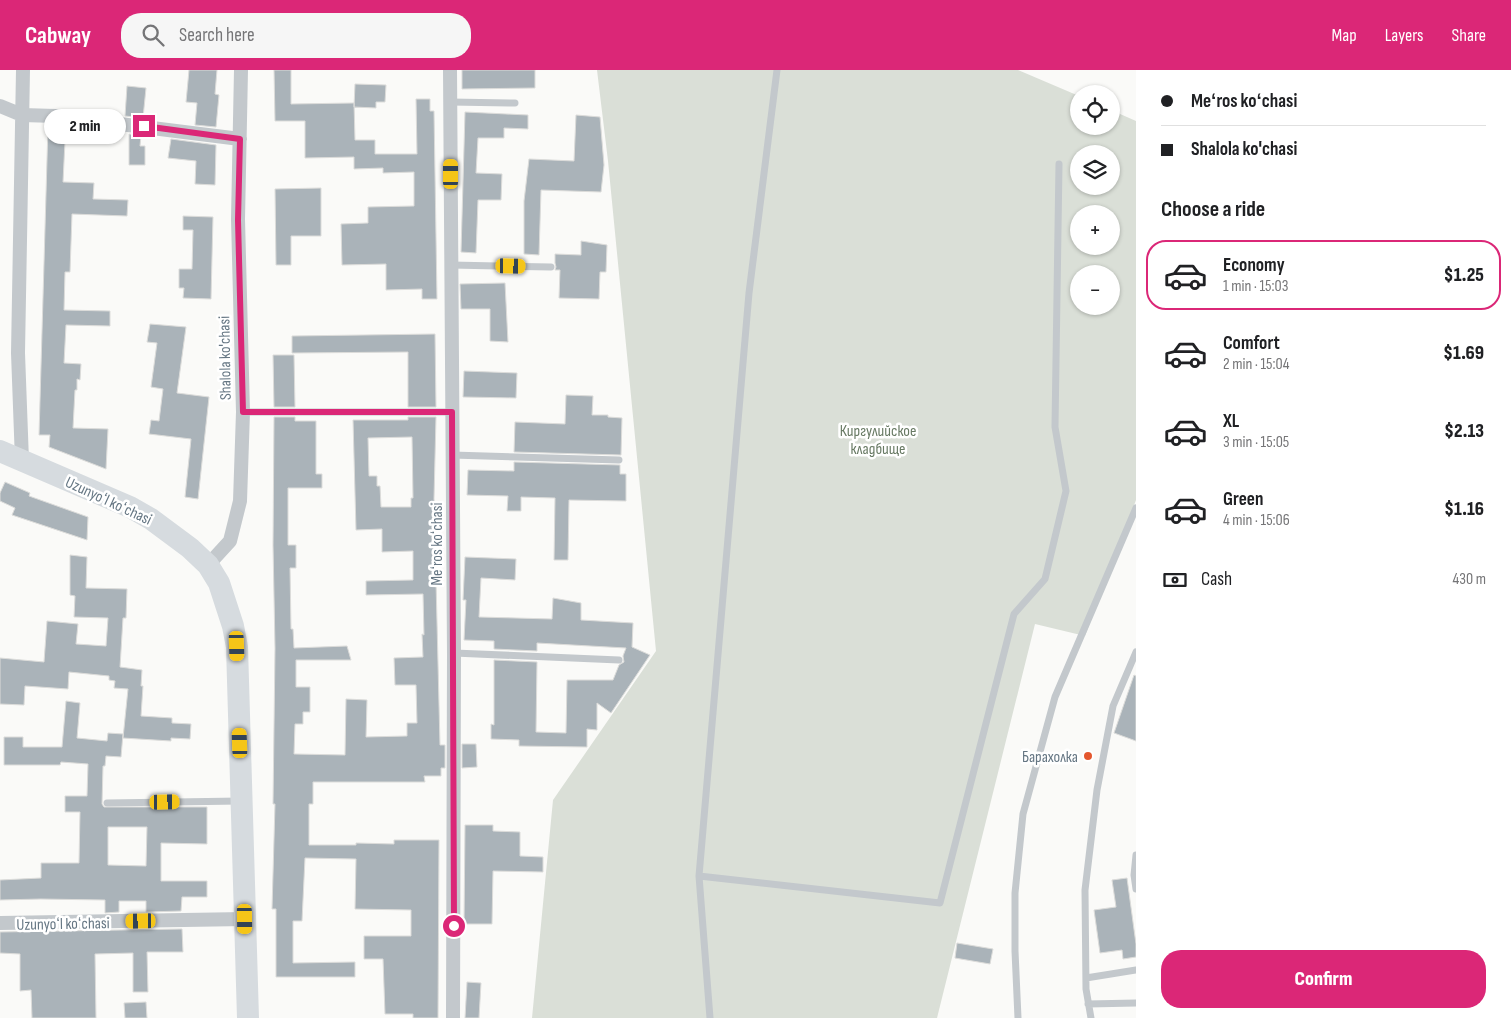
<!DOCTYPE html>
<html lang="en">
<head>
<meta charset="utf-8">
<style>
	body { margin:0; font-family:"Sofia Sans Condensed",sans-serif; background:#f6f6f6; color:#202124; height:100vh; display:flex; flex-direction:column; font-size:19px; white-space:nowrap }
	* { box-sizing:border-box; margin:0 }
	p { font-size:16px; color:#757577 }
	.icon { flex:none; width:28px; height:28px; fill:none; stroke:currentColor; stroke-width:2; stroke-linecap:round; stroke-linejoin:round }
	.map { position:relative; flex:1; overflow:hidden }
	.details { display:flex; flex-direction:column; background:#fff; width:375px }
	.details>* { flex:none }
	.banner { display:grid; align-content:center; height:110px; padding:0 25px; background:#fff }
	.tools { position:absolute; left:1070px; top:15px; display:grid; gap:10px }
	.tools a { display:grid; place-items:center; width:50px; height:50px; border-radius:50%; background:#fff; box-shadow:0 1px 4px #0004; font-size:25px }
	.end { position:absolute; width:22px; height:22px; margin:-11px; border:6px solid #db2777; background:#fff; box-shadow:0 0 0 2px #fff }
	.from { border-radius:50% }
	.bubble { position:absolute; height:35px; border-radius:18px; background:#fff; box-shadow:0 1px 4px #0004; font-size:16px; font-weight:800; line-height:35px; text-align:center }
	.car { position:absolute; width:15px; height:30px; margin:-15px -8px; border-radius:6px; box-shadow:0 0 4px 1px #0007; background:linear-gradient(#f5c518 24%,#345 0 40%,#f5c518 0 76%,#345 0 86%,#f5c518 0) }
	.banner b { display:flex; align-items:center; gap:18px; height:48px; font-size:19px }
	.banner b+b { border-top:1px solid #e0e0e0 }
	.banner i { width:12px; height:12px; background:#202124 }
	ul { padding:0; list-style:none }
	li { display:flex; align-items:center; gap:15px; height:70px; margin:0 10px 8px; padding:0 15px; border:2px solid transparent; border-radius:20px }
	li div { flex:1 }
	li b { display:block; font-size:19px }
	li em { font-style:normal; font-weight:800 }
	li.on { border-color:#db2777 }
	li>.icon { width:45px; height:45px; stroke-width:1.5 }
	h2 { padding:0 25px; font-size:22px; line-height:60px }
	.pay { display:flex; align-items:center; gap:12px; height:55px; padding:0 25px; font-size:19px }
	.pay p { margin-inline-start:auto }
	.button { display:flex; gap:10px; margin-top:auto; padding:10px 25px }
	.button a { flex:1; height:58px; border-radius:20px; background:#db2777; color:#fff; font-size:20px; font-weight:800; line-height:58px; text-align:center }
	header { display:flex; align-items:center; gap:30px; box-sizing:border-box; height:70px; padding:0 25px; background:#db2777; color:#fff }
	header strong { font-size:24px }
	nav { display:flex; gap:28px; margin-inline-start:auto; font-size:18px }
	.search { width:350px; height:45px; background:#f6f6f6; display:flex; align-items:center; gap:12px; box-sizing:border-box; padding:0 18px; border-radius:20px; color:#757577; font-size:19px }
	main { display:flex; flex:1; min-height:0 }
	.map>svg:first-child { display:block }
	.green { fill:#dadfd7; fill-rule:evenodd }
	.building { fill:#aab3b9; stroke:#dcdcda; fill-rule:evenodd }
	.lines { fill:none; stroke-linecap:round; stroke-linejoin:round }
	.service { stroke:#c3c8cc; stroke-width:7 }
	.minor { stroke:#c3c8cc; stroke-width:14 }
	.primary { stroke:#d6dbdf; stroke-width:22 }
	.route { stroke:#db2777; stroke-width:6 }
	.poi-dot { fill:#e4572e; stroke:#fff; stroke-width:2 }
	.labels { text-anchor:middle; stroke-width:5; stroke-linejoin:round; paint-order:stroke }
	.street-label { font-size:16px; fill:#657683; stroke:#fff }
	.park-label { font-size:16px; fill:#687a64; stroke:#fff }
	.poi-label { font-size:16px; fill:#657683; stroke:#fff; text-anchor:end }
</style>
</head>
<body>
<header>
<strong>Cabway</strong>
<div class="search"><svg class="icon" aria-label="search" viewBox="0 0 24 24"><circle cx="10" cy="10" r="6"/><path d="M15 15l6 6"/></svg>Search here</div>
<nav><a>Map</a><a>Layers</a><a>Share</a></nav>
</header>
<main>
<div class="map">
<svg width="1136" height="948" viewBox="0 0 1136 948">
	<rect width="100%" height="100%" fill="#fafaf8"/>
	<path class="green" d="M597,0h421l61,26v30h32v-16l25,11v379l-51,136 -50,-12 -98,394h-405l21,-218 103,-149 -48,-490zM1079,84h32v32h-32zM1079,144h32v32h-32zM1079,204h32v32h-32z"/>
	<path class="building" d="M189,0h28l-2,24 4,1 -3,32 -21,-2 2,-22 -11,-1z
		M274,0h17v34l63,-1 1,37h20v14h42l-1,-55h14v12h4l3,188h-15v-10l-36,1v-26l-44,1 -1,-41 27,-1v-16l46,-1v-34l-31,1v-5l-29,1v-12l-49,1v-37h-30z
		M462,0h73v18l-73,1z
		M355,14l31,1 -1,17h-9v6l-22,-1z
		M127,16l19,2 -3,30 -18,-2z
		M465,42l63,3v14l-24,-1v10h-26l-2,35 26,1 -1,26h-23l-2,53 -15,-1z
		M576,45l24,2 4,48 -3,27 -60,-2 -2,65 -15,-1v-53l5,-42 45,2z
		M48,55l29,3v14l-12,-1 -2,41 31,1 -1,16 35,1 -1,16 -55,-2 -2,58h-5l-1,38 46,1v15l-44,-1 -2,38 17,1 -1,16 -3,-1v11h-2l-2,38 35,1 -2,40 -57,-22 1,-12h-11z
		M129,64l12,1 -1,11h5v19h-16z
		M171,69l45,6 -1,40 -20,-1 1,-23 -28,-3z
		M321,118v48h-30v29h-15l-1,-76z
		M183,146l30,1 -2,82 -28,-1 1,-10h-5v-19h13l1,-39h-10z
		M581,171l26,4 -1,27h-6l-1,27 -40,-1 1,-28h-5l1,-3 -1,-4v-9l26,1z
		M505,213l3,59 -18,-1v-32h-29l-1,-25z
		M150,254l36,3 -9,66 32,4 -11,102 -13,-2 6,-58 -42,-5 2,-14 8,1 4,-32 -12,-2 6,-44 -10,-1z
		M435,264l1,73h-28v-55l-116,1v-17z
		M273,285h21l1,52h-21z
		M464,301l53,2 -1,25 -53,-1z
		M566,325l27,1 -1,19h16v2l14,1 -1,37 -107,-3 1,-30 50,2z
		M274,347h21v4h21v53h6v14h-34v57h8v23h-6l1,61h2l1,19 53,-2 4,14h-55v27h14v25h-7v12h-8l-1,30 51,1 1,-56 21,1 -1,37 41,-1v-13h10l-1,-38h-21l-1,-27 29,-1 -1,-23 2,1 -1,-41 -57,1v-14l47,-1v-29l-31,1v-23l-26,1 -3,-110h55v-3h28l-2,81 6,247h5v23h-4v8h-17l1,6h-112v22h-4v41h47v-2l38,1v-4h45l-1,178h-25v-4h-28l-2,-55h-19v-23h47v-26l-56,-1 1,-50 -51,-1 -3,63h-9v42l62,-1v15h-79v-68h-4l3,-105h-2l2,-156 -2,-103zM412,367l1,61h-2v9h-30l-1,-21h-3v-10h-8l-1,-38z
		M514,392l106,3v9h6v27l-57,-1 -1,60h-14l1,-62 -34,-1v14h-14l1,-15 -41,-1 1,-25 46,1z
		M5,412l25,11 -1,3 59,21 -1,23 -75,-25 3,-7 -15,-7v-8z
		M70,485l17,2 -1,31 41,1 -1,29h-3l-3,49 22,3 -1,16h2l-2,30 31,2v5l19,1 -1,15 -19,-1v3l-48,-3 5,-49 -14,-1 1,-7 -6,-1v-4l-40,-4 -1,17 -43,-3 -1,19 -24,-1v-46l44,4 3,-41 31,3 -2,20 30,2 2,-28 -34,-1 1,-21 -5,-1z
		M465,487l51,2 -1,21 -34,-2 -2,39 73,2 1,-21 28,5v17l52,3 -1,24 18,8 -39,58 -14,-10v27l-10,-1v18l-68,-1v-6l-28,-1v-15l3,1v-65l43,2 -1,70 30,1 1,-53h46l6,-15 5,-3 -1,-6 3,-8 -89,-5v8l-43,-2v-8l-30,-1 2,-40h-3z
		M1134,605l2,1v65l-22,-8z
		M66,631l14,2 -3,35 30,3 1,-8 15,1 -2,23 -15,-1 -1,10h-2l-1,38 2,3h103v37l-46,-1v38h46v16h-25l-1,14 -35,1v-11h-27v11l-14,1v-13l-64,-1 -41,1v-20l41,-2v-15h38l1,-51h-15v-16h22l1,-32 -27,-2 -1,3h-56v-28h19v10h39zM108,757h39l-1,39 -38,-1z
		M462,674h14l1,23 -15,1z
		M465,755h28v6l27,1v24l23,1v15l-50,-1 -1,53h-28z
		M1127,808l9,66v13l-13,2 -1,-9 -22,3 -6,-43 22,-3 -4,-27z
		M182,859l1,23h-36l1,40h-15v-39l-38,1 1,64h-64l-1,-28 -11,1v-37l-20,-1v-21z
		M957,873l36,6 -3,15 -35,-6z
		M467,912l14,1 -2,35h-14z
		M146,932l1,16h-22l-1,-15z"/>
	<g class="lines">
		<path class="service" d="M450,32l65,1
			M451,195l100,2
			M243,342h209
			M452,385l167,5
			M454,583l165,7
			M107,733l133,-2
			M1136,785l-2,20 2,14
			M699,806l241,27 74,-289 31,-35 21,-88 -11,-64 4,-263
			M1086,908l50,-8
			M1088,934l48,-1
			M710,948l-11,-142 50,-583 28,-223
			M1018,948l-3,-67v-58l8,-79 32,-117 81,-189
			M1091,948l-5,-29 -1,-99 12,-100 16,-84 23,-54"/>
		<path class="minor" d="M450,0l4,583 -1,365
			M0,36l22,9 34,1 184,23
			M22,391l-4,-108 5,-283
			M208,495l22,-24 10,-40 3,-89 -5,-193 3,-149
			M0,853l245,-4"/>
		<path class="primary" d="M0,381l130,56 21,12 39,29 18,17 11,18 14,43 4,21 11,371"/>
	</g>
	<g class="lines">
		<path class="route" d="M144,56l96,13 -2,81 5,192h209l2,514"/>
	</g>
	<circle class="poi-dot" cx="1088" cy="686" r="5"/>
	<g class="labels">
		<g class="street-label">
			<text transform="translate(224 288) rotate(-91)" y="6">Shalola ko'chasi</text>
			<text transform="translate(109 430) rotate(25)" y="6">Uzunyoʻl koʻchasi</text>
			<text transform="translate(436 474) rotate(-90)" y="6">Meʻros koʻchasi</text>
			<text transform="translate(63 853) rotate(-1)" y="6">Uzunyoʻl koʻchasi</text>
		</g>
		<g class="park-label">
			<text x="878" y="366">Киргулийское<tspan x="878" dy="18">кладбище</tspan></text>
		</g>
		<g class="poi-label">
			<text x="1078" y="692">Барахолка</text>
		</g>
	</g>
</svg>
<div class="tools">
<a><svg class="icon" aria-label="locate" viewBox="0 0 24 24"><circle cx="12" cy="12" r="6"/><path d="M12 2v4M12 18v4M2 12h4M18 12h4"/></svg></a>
<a><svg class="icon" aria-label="layers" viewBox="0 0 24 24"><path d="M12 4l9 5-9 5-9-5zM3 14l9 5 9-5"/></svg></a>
<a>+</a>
<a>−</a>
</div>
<i class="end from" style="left:454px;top:856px"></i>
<i class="end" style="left:144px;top:56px"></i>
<div class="bubble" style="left:44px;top:39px;width:82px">2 min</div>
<i class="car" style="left:451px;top:104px;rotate:0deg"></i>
<i class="car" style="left:511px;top:196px;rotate:91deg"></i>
<i class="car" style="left:237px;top:576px;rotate:178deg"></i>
<i class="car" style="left:240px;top:673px;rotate:358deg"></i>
<i class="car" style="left:165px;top:732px;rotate:89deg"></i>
<i class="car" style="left:245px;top:849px;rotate:179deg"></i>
<i class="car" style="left:141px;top:851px;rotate:269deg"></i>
</div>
<section class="details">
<div class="banner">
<b><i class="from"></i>Meʻros koʻchasi</b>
<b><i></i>Shalola ko'chasi</b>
</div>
<h2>Choose a ride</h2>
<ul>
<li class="on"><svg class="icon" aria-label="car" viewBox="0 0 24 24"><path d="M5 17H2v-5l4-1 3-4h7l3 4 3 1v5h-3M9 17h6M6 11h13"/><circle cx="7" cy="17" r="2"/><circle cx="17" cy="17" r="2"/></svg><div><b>Economy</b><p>1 min · 15:03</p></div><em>$1.25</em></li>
<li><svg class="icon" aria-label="car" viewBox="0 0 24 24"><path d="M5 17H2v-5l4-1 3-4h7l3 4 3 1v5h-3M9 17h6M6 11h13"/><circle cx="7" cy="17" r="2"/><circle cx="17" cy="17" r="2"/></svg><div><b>Comfort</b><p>2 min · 15:04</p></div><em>$1.69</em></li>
<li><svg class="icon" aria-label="car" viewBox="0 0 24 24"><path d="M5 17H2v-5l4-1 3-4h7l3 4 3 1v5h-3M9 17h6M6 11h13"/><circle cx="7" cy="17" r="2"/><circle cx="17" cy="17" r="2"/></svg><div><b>XL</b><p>3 min · 15:05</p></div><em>$2.13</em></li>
<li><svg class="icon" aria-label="car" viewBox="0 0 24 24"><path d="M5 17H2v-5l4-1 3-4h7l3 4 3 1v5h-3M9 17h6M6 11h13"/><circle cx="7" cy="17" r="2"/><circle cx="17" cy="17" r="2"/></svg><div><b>Green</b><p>4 min · 15:06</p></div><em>$1.16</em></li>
</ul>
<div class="pay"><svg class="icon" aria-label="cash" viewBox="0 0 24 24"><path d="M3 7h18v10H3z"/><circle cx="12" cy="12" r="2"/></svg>Cash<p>430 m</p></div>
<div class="button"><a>Confirm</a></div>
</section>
</main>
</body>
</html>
